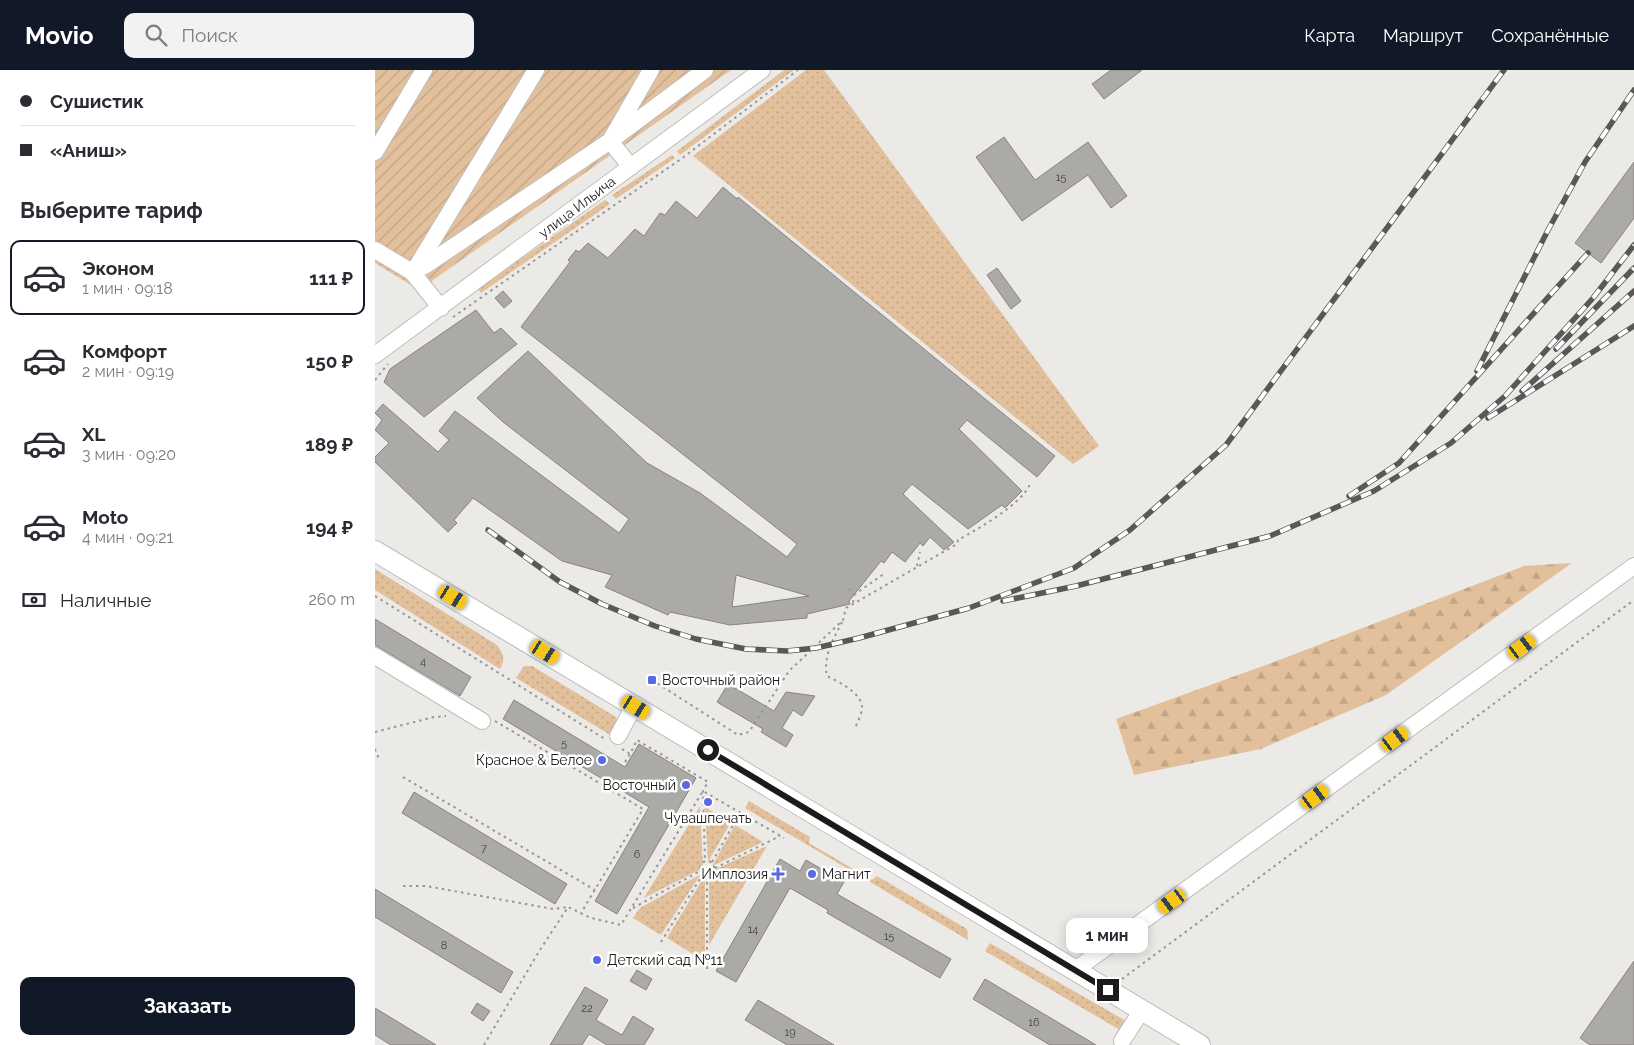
<!DOCTYPE html>
<html lang="ru">
<head>
<meta charset="utf-8">
<style>
	body { margin:0; font-family:Raleway,sans-serif; background:#f2f2f3; color:#2b2b33; height:100vh; display:flex; flex-direction:column; font-size:19px; white-space:nowrap }
	* { box-sizing:border-box; margin:0 }
	p { font-size:16px; color:#7c7c81 }
	.icon { flex:none; width:28px; height:28px; fill:none; stroke:currentColor; stroke-width:2; stroke-linecap:round; stroke-linejoin:round }
	.map { position:relative; flex:1; overflow:hidden }
	.panel { display:flex; flex-direction:column; background:#fff; width:375px }
	.panel>* { flex:none }
	.banner { display:grid; align-content:center; height:110px; padding:0 20px; background:#fff }
	.end { position:absolute; width:22px; height:22px; margin:-11px; border:6px solid #1c1b1a; background:#fff; box-shadow:0 0 0 2px #fff }
	.from { border-radius:50% }
	.bubble { position:absolute; height:35px; border-radius:10px; background:#fff; box-shadow:0 2px 12px #0003; font-size:16px; font-weight:700; line-height:35px; text-align:center }
	.car { position:absolute; width:15px; height:30px; margin:-15px -8px; border-radius:6px; box-shadow:0 0 4px 1px #0007; background:linear-gradient(#f5c518 24%,#345 0 40%,#f5c518 0 76%,#345 0 86%,#f5c518 0) }
	.banner b { display:flex; align-items:center; gap:18px; height:48px; font-size:19px }
	.banner b+b { border-top:1px solid #e1e1e2 }
	.banner i { width:12px; height:12px; background:#2b2b33 }
	ul { padding:0; list-style:none }
	li { display:flex; align-items:center; gap:15px; height:75px; margin:0 10px 8px; padding:0 10px; border:2px solid transparent; border-radius:10px }
	li div { flex:1 }
	li b { display:block; font-size:19px }
	li em { font-style:normal; font-weight:700 }
	li.selected { border-color:#111827 }
	li>.icon { width:45px; height:45px; stroke-width:1.5 }
	h2 { padding:0 20px; font-size:22px; line-height:60px }
	.pay { display:flex; align-items:center; gap:12px; height:55px; padding:0 20px; font-size:19px }
	.pay p { margin-inline-start:auto }
	.primary-button { display:flex; gap:10px; margin-top:auto; padding:10px 20px }
	.primary-button a { flex:1; height:58px; border-radius:10px; background:#111827; color:#fff; font-size:20px; font-weight:700; line-height:58px; text-align:center }
	header { display:flex; align-items:center; gap:30px; box-sizing:border-box; height:70px; padding:0 25px; background:#111827; color:#fff }
	header strong { font-size:24px }
	nav { display:flex; gap:28px; margin-inline-start:auto; font-size:18px }
	.search { width:350px; height:45px; background:#f2f2f3; display:flex; align-items:center; gap:12px; box-sizing:border-box; padding:0 18px; border-radius:10px; color:#7c7c81; font-size:19px }
	main { display:flex; flex:1; min-height:0 }
	.map>svg:first-child { display:block }
	.grass { fill:url(#grass-dots) }
	.forest { fill:url(#forest-firs) }
	.garden { fill:url(#garden-furrows) }
	.building { fill:#acaaa7; stroke:#868381; fill-rule:evenodd }
	.lines { fill:none; stroke-linecap:round; stroke-linejoin:round }
	.minor-casing { stroke:#bfbdba; stroke-width:18 }
	.major-casing { stroke:#bfbdba; stroke-width:22 }
	.path { stroke:#979694; stroke-width:2; stroke-dasharray:2.5 4; stroke-linecap:butt }
	.minor { stroke:#fff; stroke-width:16 }
	.major { stroke:#fff; stroke-width:20 }
	.rail-casing { stroke:#5a5857; stroke-width:5.5 }
	.rail { stroke:#fff; stroke-width:4; stroke-dasharray:11; stroke-linecap:butt }
	.route { stroke:#1c1b1a; stroke-width:6 }
	.poi-dot { fill:#586ae1; stroke:#fff; stroke-width:2 }
	.labels { text-anchor:middle; stroke-width:5; stroke-linejoin:round; paint-order:stroke }
	.number-label { font-size:11px; fill:#403f3d }
	.street-label { font-size:14px; fill:#1c1b1a; stroke:#fff }
	.poi-label { font-size:14px; fill:#1c1b1a; stroke:#fff; text-anchor:start }
</style>
</head>
<body>
<header>
<strong>Movio</strong>
<div class="search"><svg class="icon" aria-label="search" viewBox="0 0 24 24"><circle cx="10" cy="10" r="6"/><path d="M15 15l6 6"/></svg>Поиск</div>
<nav><a>Карта</a><a>Маршрут</a><a>Сохранённые</a></nav>
</header>
<main>
<section class="panel">
<div class="banner">
<b><i class="from"></i>Сушистик</b>
<b><i></i>«Аниш»</b>
</div>
<h2>Выберите тариф</h2>
<ul>
<li class="selected"><svg class="icon" aria-label="car" viewBox="0 0 24 24"><path d="M5 17H2v-5l4-1 3-4h7l3 4 3 1v5h-3M9 17h6M6 11h13"/><circle cx="7" cy="17" r="2"/><circle cx="17" cy="17" r="2"/></svg><div><b>Эконом</b><p>1 мин · 09:18</p></div><em>111 ₽</em></li>
<li><svg class="icon" aria-label="car" viewBox="0 0 24 24"><path d="M5 17H2v-5l4-1 3-4h7l3 4 3 1v5h-3M9 17h6M6 11h13"/><circle cx="7" cy="17" r="2"/><circle cx="17" cy="17" r="2"/></svg><div><b>Комфорт</b><p>2 мин · 09:19</p></div><em>150 ₽</em></li>
<li><svg class="icon" aria-label="car" viewBox="0 0 24 24"><path d="M5 17H2v-5l4-1 3-4h7l3 4 3 1v5h-3M9 17h6M6 11h13"/><circle cx="7" cy="17" r="2"/><circle cx="17" cy="17" r="2"/></svg><div><b>XL</b><p>3 мин · 09:20</p></div><em>189 ₽</em></li>
<li><svg class="icon" aria-label="car" viewBox="0 0 24 24"><path d="M5 17H2v-5l4-1 3-4h7l3 4 3 1v5h-3M9 17h6M6 11h13"/><circle cx="7" cy="17" r="2"/><circle cx="17" cy="17" r="2"/></svg><div><b>Moto</b><p>4 мин · 09:21</p></div><em>194 ₽</em></li>
</ul>
<div class="pay"><svg class="icon" aria-label="cash" viewBox="0 0 24 24"><path d="M3 7h18v10H3z"/><circle cx="12" cy="12" r="2"/></svg>Наличные<p>260 m</p></div>
<div class="primary-button"><a>Заказать</a></div>
</section>
<div class="map">
<svg width="1259" height="975" viewBox="0 0 1259 975">
	<defs>
		<pattern id="grass-dots" width="8" height="8" patternUnits="userSpaceOnUse" patternTransform="scale(1.25)"><rect width="8" height="8" fill="#e3c09c"/><path d="M2 2h.1M6 6h.1" fill="none" stroke="#c2a486" stroke-width="1.8" stroke-linecap="round"/></pattern>
		<pattern id="forest-firs" width="22" height="20" patternUnits="userSpaceOnUse" patternTransform="scale(1.25)"><rect width="22" height="20" fill="#e3c09c"/><path d="M5 1l3.5 6h-7zM16 11l3.5 6h-7z" fill="#c2a486"/></pattern>
		<pattern id="garden-furrows" width="10" height="10" patternUnits="userSpaceOnUse" patternTransform="scale(1.25)"><rect width="10" height="10" fill="#e3c09c"/><path d="M-1 1l2-2M0 10L10 0M9 11l2-2" fill="none" stroke="#c2a486"/></pattern>
	</defs>
	<rect width="100%" height="100%" fill="#eceae7"/>
	<path class="grass" d="M409,0h10l-114,85 -3,-4z
		M431,0h18l275,376 -26,18 -380,-308z
		M297,85l3,3 -59,41 -4,-4z
		M230,130l5,4 -129,89 -3,-4z
		M0,499l122,76c6,8 9,14 3,24l-125,-79z
		M149,596h8l84,51 1,3 -5,16 -96,-58z
		M374,731l61,36 -1,6 63,37 5,-4 90,53 1,11 -223,-132z
		M325,736l3,62 -59,30z
		M330,737l26,15 -23,40z
		M360,755l28,17 -51,24z
		M392,776l-58,99v-73z
		M326,804l-40,61 -28,-17 7,-10z
		M330,805v76l-4,8 -34,-21z
		M615,873l138,79 -3,11 -140,-82z"/>
	<path class="forest" d="M1197,493l-186,132 -125,54 -127,26 -18,-56 158,-57 250,-96z"/>
	<path class="garden" d="M0,0h356l-312,220 -44,-27z"/>
	<path class="building" d="M736,0h31l-38,29 -12,-15z
		M629,67l31,43 53,-38 39,54 -16,12 -23,-33 -66,46 -46,-64z
		M1259,92v56l-33,45 -26,-20z
		M348,117l14,12 1,-2 317,259 -18,21 -70,-57 -8,9 63,62 -17,17 -3,-3 -34,24 -56,-45 -9,10 51,48 -10,8 -14,-13 -7,9 -3,-3 -15,19 -13,-10 -8,11 -3,-2 -32,40 1,3 -43,10v4l-77,7 -60,-13 -2,3 -63,-28 7,-12 -50,-14 -89,-63 -19,22 3,3 -9,9 -73,-70v-5l14,-14 -14,-13 7,-10 -7,-7 8,-9 55,48 11,-12 -10,-9 16,-20 164,122 10,-14 -126,-97 -26,-24 51,-47 119,112 53,30 87,64 10,-13 -276,-217 49,-65 -2,-2 8,-10 3,2 9,-9 20,15 27,-29 9,7 16,-23 5,2 11,-14 21,17zM361,505l73,21 -77,11z
		M622,198l24,33 -10,8 -24,-34z
		M128,221l9,10 -8,7 -9,-10z
		M101,240l18,23 7,-5 16,16 -93,73 -40,-35 6,-13z
		M0,549l96,58 -11,19 -85,-51z
		M353,614l46,27 12,-19 29,4 -13,20 -9,-6 -11,18 11,7 -7,12 -25,-15 2,-3 -46,-27z
		M139,630l111,67 14,-23 57,34 -79,136 -22,-13 54,-94 -146,-88z
		M39,722l153,92 -12,20 -153,-91z
		M405,789l20,12 6,-11 38,22 -7,12 114,65 -11,19 -113,-65 1,-3 -38,-22 -54,94 -20,-11z
		M0,819l138,83 -12,21 -126,-76z
		M1259,891v84h-44l-10,-7z
		M262,900l15,9 -6,11 -16,-9z
		M610,909l111,66h-46l-77,-46z
		M210,917l23,13 -12,20 26,15 11,-19 21,13 -10,16h-37l-18,-11 -7,11h-32z
		M383,930l76,45h-47l-42,-25z
		M102,933l13,8 -7,10 -12,-8z
		M0,938l61,37h-45l-16,-10z"/>
	<g class="lines">
		<defs>
			<path id="minor" d="M0,82l49,-82
				M256,97l-21,-26 41,-71
				M0,180l37,22 29,36
				M39,201l122,-201
				M37,202l14,-7 184,-124 95,-71
				M0,285l387,-285
				M0,586l107,65
				M243,666l16,-30
				M700,900l559,-404
				M747,971l20,-31"/>
			<path id="major" d="M0,481l825,494"/>
		</defs>
		<use href="#minor" class="minor-casing"/>
		<use href="#major" class="major-casing"/>
		<path class="path" d="M78,247l228,-158 117,-89
			M0,310l13,-16
			M542,496l3,-14
			M474,519l5,6 -1,9
			M479,525l31,-22
			M0,526l230,143
			M467,552c-9,18 -19,34 -15,54 12,6 33,16 35,30 1,7 -5,16 -7,23
			M277,610l86,55 11,-3 40,-61 54,-51 3,-12 111,-64 1,-4c20,-11 64,-36 72,-56
			M120,651l148,88 -62,104
			M0,662l59,-15 12,-1
			M0,679l4,10
			M247,679l8,5 7,-14 71,42 -5,9 2,70
			M250,692l5,-8
			M28,707l192,113
			M325 798a7 7 0 1 1 14 0a7 7 0 1 1-14 0Z
			M337,792l28,-49
			M340,798l65,-32
			M28,816h23l127,23 15,-2
			M258,838l67,-37
			M286,872l42,-68
			M332,899v-93
			M747,909l512,-379
			M109,975l54,-92 30,-46 23,11 30,7 82,-134 81,47"/>
		<use href="#minor" class="minor"/>
		<use href="#major" class="major"/>
		<defs>
			<path id="rail" d="M1181,279l78,-81
				M1102,301l70,-139 38,-70 49,-72
				M1147,321l112,-100
				M1113,348l146,-92
				M974,426l50,-33 189,-210
				M113,460l72,52 42,22 53,22 41,13 50,10 41,2 29,-3 43,-10 110,-30 105,-40 56,-38 96,-85 278,-375
				M628,531l73,-15 194,-50 104,-45 77,-48 54,-47 88,-98 41,-53"/>
		</defs>
		<use href="#rail" class="rail-casing"/>
		<use href="#rail" class="rail"/>
	</g>
	<g class="lines">
		<path class="route" d="M333,680l400,240"/>
	</g>
	<g class="poi-dot">
		<rect x="272" y="605" width="10" height="10" rx="2.5"/>
		<circle cx="227" cy="690" r="5"/>
		<circle cx="311" cy="715" r="5"/>
		<circle cx="333" cy="732" r="5"/>
		<path d="M400.5 796.5h5v5h5v5h-5v5h-5v-5h-5v-5h5z"/>
		<circle cx="437" cy="804" r="5"/>
		<circle cx="222" cy="890" r="5"/>
	</g>
	<g class="labels">
		<g class="number-label">
			<text x="686" y="111">15</text>
			<text x="48" y="595">4</text>
			<text x="189" y="677">5</text>
			<text x="109" y="782">7</text>
			<text x="262" y="788">6</text>
			<text x="378" y="863">14</text>
			<text x="514" y="870">15</text>
			<text x="69" y="879">8</text>
			<text x="212" y="942">22</text>
			<text x="659" y="956">16</text>
			<text x="415" y="966">19</text>
		</g>
		<g class="street-label">
			<text transform="translate(202 137) rotate(-37)" y="5">улица Ильича</text>
		</g>
		<g class="poi-label">
			<text x="287" y="615">Восточный район</text>
			<text x="217" y="695" text-anchor="end">Красное &amp; Белое</text>
			<text x="301" y="720" text-anchor="end">Восточный</text>
			<text x="333" y="753" text-anchor="middle">Чувашпечать</text>
			<text x="393" y="809" text-anchor="end">Имплозия</text>
			<text x="447" y="809">Магнит</text>
			<text x="232" y="895">Детский сад №11</text>
		</g>
	</g>
</svg>
<i class="end from" style="left:333px;top:680px"></i>
<i class="end" style="left:733px;top:920px"></i>
<div class="bubble" style="left:691px;top:848px;width:82px">1 мин</div>
<i class="car" style="left:78px;top:527px;rotate:121deg"></i>
<i class="car" style="left:1147px;top:577px;rotate:54deg"></i>
<i class="car" style="left:170px;top:582px;rotate:121deg"></i>
<i class="car" style="left:261px;top:637px;rotate:121deg"></i>
<i class="car" style="left:1020px;top:669px;rotate:54deg"></i>
<i class="car" style="left:940px;top:727px;rotate:54deg"></i>
<i class="car" style="left:797px;top:831px;rotate:234deg"></i>
</div>
</main>
</body>
</html>
